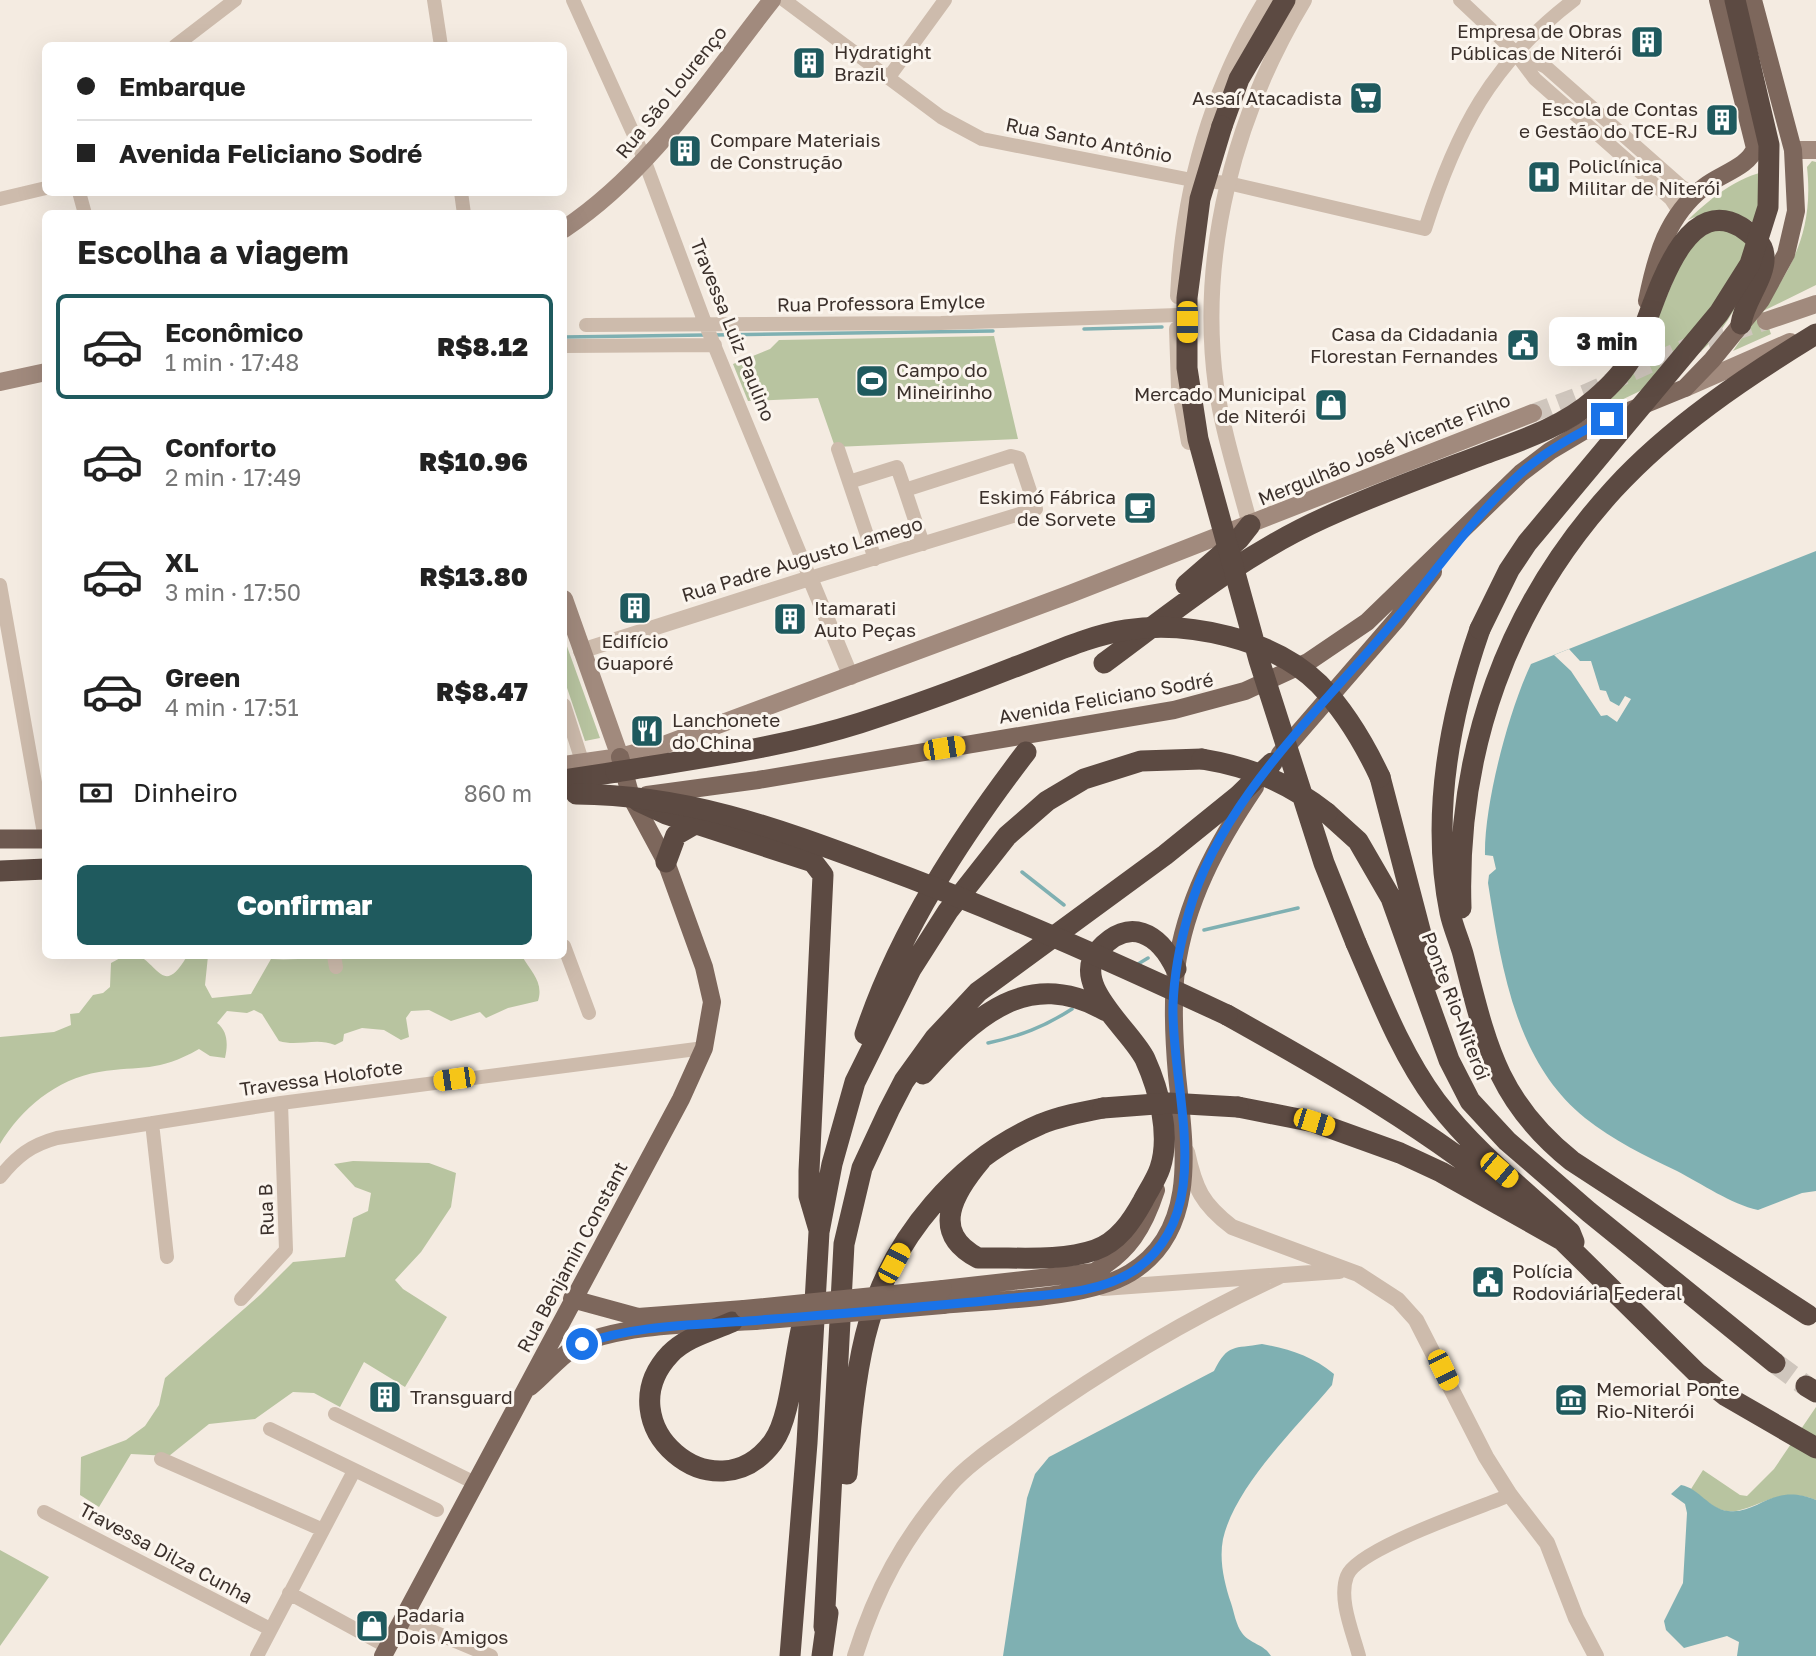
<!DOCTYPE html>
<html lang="pt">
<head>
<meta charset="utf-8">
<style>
	body { margin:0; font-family:"Golos Text",sans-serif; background:#f6f6f6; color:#222; height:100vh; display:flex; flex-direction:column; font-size:26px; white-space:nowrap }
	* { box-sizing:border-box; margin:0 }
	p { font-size:23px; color:#767676 }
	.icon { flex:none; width:38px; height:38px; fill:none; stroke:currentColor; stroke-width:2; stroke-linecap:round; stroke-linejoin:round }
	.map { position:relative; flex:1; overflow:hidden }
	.sheet { position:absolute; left:42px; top:210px; width:525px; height:749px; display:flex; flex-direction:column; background:#fff; border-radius:10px; box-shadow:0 7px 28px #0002 }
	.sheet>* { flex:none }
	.hud { position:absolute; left:42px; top:42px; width:525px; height:154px; border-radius:10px; box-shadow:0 7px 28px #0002; display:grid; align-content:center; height:154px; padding:0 35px; background:#fff }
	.end { position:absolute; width:32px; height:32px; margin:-16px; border:9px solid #1a73e8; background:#fff; box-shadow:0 0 0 4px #fff }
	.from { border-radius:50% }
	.bubble { position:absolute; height:49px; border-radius:10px; background:#fff; box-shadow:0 7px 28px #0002; font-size:23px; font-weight:800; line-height:49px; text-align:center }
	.car { position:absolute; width:21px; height:42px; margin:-21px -10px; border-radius:9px; box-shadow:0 0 5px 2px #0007; background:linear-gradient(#f5c518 24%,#345 0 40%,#f5c518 0 76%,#345 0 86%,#f5c518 0) }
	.hud b { display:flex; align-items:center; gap:24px; height:66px; font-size:26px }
	.hud b+b { border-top:2px solid #e0e0e0 }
	.hud i { width:18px; height:18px; background:#222 }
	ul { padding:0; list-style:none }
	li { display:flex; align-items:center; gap:21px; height:105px; margin:0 14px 10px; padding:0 21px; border:4px solid transparent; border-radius:10px }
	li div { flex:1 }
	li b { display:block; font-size:26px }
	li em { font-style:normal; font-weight:800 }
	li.active { border-color:#1f5a5e }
	li>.icon { width:63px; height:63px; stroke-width:1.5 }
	h2 { padding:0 35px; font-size:32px; line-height:84px }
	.pay { display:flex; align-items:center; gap:18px; height:77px; padding:0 35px; font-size:26px }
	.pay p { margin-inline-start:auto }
	.action { display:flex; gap:14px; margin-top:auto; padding:14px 35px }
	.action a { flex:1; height:80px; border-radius:10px; background:#1f5a5e; color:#fff; font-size:28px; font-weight:800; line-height:80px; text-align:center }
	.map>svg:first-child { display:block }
	.green { fill:#b8c4a0 }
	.water { fill:#7fb0b2 }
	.pier { fill:#f4ebe1 }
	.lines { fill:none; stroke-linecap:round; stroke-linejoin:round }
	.stream { stroke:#7fb0b2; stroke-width:3.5 }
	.secondary-tunnel { stroke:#cfc6bd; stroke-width:18; stroke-dasharray:18 9; stroke-linecap:butt }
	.motorway-tunnel { stroke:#cfc6bd; stroke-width:21; stroke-dasharray:21 10; stroke-linecap:butt }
	.minor { stroke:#cdbbac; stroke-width:14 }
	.tertiary { stroke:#cdbbac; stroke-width:16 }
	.secondary { stroke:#a18a7d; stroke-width:18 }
	.primary { stroke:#7d675c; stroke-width:18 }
	.trunk { stroke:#6c584f; stroke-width:19 }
	.motorway { stroke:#5c4a42; stroke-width:21 }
	.primary-bridge { stroke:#7d675c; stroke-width:18 }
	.motorway-bridge { stroke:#5c4a42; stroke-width:21 }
	.route { stroke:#1a73e8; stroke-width:9 }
	.labels { text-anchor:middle; stroke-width:6; stroke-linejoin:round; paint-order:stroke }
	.poi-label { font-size:19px; fill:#3b302b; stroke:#fbf5ee; text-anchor:start }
	.street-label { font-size:19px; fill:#3b302b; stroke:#fbf5ee }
</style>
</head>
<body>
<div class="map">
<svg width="1816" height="1656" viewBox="0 0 1816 1656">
	<rect width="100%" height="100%" fill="#f4ebe1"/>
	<path class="green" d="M1812,161l4,1v123l-53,26 8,23 -38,17c43,-63 83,-101 74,-184z
		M1777,169l-21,55c-24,-16 -43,-15 -68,-4 26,-25 53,-46 89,-51z
		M1719,227l15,4 12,11c1,13 5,32 2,44 -3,8 -10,16 -14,24 -29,53 -83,77 -137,101l29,-28 14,-22 48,-116z
		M994,336l24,103 -183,8 -17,-49 -70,3 -15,-37 37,-15 9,-9z
		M564,638l36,100 -15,3 -21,-62z
		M124,956h16c20,13 25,38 47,0h21l-3,29 7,13 39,-4 20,-35c25,2 48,-3 73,-3 12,-1 21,3 33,0h145c9,16 22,26 16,45l-30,7 -22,10 -6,-6 -29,9 -22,-11 -18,1 -5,7 3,19 -8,3 -17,-10 -22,-2 -18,6 -1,7 -8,4c-19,-8 -37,2 -56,-4l-17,-27 -8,-4 -7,3 -20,-2 -10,12c11,8 11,22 8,35l-15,-2 -11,-7c-42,24 -57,16 -100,23 -43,7 -78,37 -99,72v-107l54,-5 17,-7 -1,-11 9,-1 14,-18 10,-2 7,-6 1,-24z
		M353,1161l76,2 27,10 -5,34 -30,45 -26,28 8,9 44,28 -42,70 -41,-25 -24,45 -26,-14 -21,-1 -38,27 -46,5 -40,32 -38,-2 -32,53 -19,-12 1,-38 45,-17 19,-14 14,-21 6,-27 96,-84 32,-32 52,-5 8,-39 15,-7 3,-18 -16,-6 -21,-23z
		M1816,1407v93c-44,-18 -69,21 -97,9 -10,-4 -19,-14 -28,-20l12,-19 37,25 7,1 27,-27z
		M0,1550l49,27 -49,69z"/>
	<path class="water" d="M1816,551v640l-14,2 -44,17c-27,-6 -56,-26 -81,-39 -32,-15 -64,-31 -92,-53 -70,-56 -84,-153 -97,-235l1,-8 7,-6 -3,-13 -8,-1c-1,-51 24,-145 46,-191z
		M1262,1344c28,5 50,12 72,30l-2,11c-35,42 -97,101 -109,154 -4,21 1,43 8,64 3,9 5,22 11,30 8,11 22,11 29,23h-268l24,-158 8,-24 14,-17 165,-86c14,-28 20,-22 48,-27z
		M1681,1485c18,3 28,24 47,26 31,4 44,-29 88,-11v156h-79l2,-14 -12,-6 -43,12 -18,-18 -2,-9 19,-38 4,-70 -2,-9 -14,-10z"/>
	<path class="pier" d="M1569,649l11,12h11l9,29 6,1 4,10 9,5 6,-10 6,3 -14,23 -10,-7 -6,1 -30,-45 -17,-16z"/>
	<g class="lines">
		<path class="stream" d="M1084,329l78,-2
			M713,335l280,-4
			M564,337l141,-2
			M1022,872l42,33
			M1204,930l94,-22
			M1138,964l10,-6
			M988,1043c32,-7 56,-16 84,-34"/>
		<path class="secondary-tunnel" d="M1533,413l53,-20 101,-46 79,-26"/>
		<path class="motorway-tunnel" d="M1775,1363l31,23"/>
		<path class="minor" d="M434,0l7,46
			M573,0l66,146 66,177 105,255 226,-69 -17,-51 -8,-2 -106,34 18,54
			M784,0l157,117 41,22 210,41 36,3 197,46c31,-98 66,-166 149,-229
			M1460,0l54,51 21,28 136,120 8,12
			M175,46l60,-46
			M1520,54l26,13 136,120 14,7
			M889,77l56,-77
			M79,192l6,22
			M461,192l3,22
			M0,199l46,-11
			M586,325l355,-2 237,-8
			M564,346l151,-1
			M838,449l37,110
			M849,482l48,-15 8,23
			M0,585l45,254
			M564,705l18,56
			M564,946l25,67
			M334,956l2,11
			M152,1123l15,134
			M0,1177c17,-21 31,-32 57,-39l224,-35 423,-55
			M241,1299l45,-49 -5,-147
			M335,1414l142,70
			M270,1429l167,81
			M161,1459l162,71
			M44,1512l226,117
			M289,1593l99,54
			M403,1619l88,37
			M257,1656l97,-185
			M1359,1656c-6,-23 -21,-57 -12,-80 9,-27 132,-68 163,-81"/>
		<path class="tertiary" d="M1178,296c5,-107 32,-205 88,-296
			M1177,329l2,58 10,55
			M1250,525c-12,-46 -27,-92 -34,-139 -18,-133 19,-272 88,-386
			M581,651l229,-73 41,99
			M1187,1152c8,37 15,52 45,75l126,47 40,26 18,20 70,137 24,38 37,48 29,75 20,38
			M1103,1288l236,-17
			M855,1656c21,-67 48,-117 94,-170 20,-23 50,-42 75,-60 80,-57 166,-109 256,-150"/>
		<path class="secondary" d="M1793,150h23
			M564,229c87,-58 144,-148 208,-229
			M1766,321l50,-17
			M0,382l46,-10
			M1685,388l105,-46
			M564,599l56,158
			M564,765l56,-8 41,-11 409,-152 463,-181"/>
		<path class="primary" d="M1647,301c9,-45 20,-85 57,-114 16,-13 45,-20 51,-39l-37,-148
			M1280,754l117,-135 36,-47
			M647,795l111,-15 416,-70 71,-19 63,-29 59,-40 154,-149 29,-22 42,-25 93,-38 27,-28 49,-60 25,-46 10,-43 -3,-61 -40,-150
			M943,1289l151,-17c35,-20 50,-45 62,-82
			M572,1299l66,18 106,-8
			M943,1305c52,-5 144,-6 187,-32 70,-42 54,-130 47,-198 -3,-34 -5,-70 -1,-105 9,-68 41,-127 79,-183
			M530,1387c15,-12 28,-29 44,-39 41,-25 133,-24 181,-27
			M383,1656l298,-557 23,-51 8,-46 -8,-35 -38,-105 -35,-65 -11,-40"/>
		<path class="trunk" d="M0,839h46"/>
		<path class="motorway" d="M1222,126l17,-47 46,-79
			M1186,585l53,-46 11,-14
			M1480,629c-31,89 -49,190 -30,284 3,14 9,27 13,41 23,89 33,146 109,207l236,154
			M1104,663c72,-53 138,-108 220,-145 52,-24 105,-43 158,-63 40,-15 81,-28 113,-56 14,-12 29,-27 38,-44 19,-37 45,-165 108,-128 10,7 22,15 23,28 2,23 -20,45 -23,69
			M1380,777l53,203
			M564,780l52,-8
			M638,801l28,13 147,48 10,13 -14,296v25l10,34
			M1327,813l31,28 33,57 58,162 21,41 37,40 82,71 186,151
			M666,862l10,-27 19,-11
			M0,871l46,-2
			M1461,908c-5,-158 46,-302 153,-419 57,-62 130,-111 202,-155
			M1356,943c23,53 45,111 80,158 38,50 88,89 134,131l4,10
			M1227,1015c104,58 205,116 296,192
			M865,1034c34,-103 96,-197 161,-282
			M923,1074c51,-57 105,-108 183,-63
			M1238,1107l76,15 86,31 41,19 121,68 135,133 29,23 90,52
			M981,1160c-27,32 -52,72 -3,98 37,-1 82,4 117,-8 23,-8 37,-29 48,-49 5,-10 13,-21 17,-33 11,-33 -1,-78 -15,-109 -14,-29 -77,-76 -46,-109 30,-34 60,-17 77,19
			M732,1322c-20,9 -46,15 -62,32 -66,70 45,166 103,88 20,-27 21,-99 34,-135
			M1806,1386l10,6
			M847,1474c3,-46 9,-108 22,-152 24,-85 90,-163 172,-198 20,-8 41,-12 62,-16
			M824,1627l20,-383 18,-76 27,-58 15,-29 31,-43 43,-46 187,-137 73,-59 34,-33
			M790,1656l17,-213 12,-211 13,-68 23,-82 56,-113 37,-58 59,-75 40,-35 37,-22 57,-18 61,-2
			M822,1656l6,-43"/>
		<path class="primary-bridge" d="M744,1309l199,-20
			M755,1321l188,-16"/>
		<path class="motorway-bridge" d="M1222,126l-22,73 -13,99v70l11,71 61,221 65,203 32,80
			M1480,629l29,-59 18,-27 192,-230 31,-49 18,-57 1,-62 -34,-145
			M1202,759c48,8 86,23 125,54
			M616,772c81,-14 165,-24 244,-49 53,-17 104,-36 155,-56 36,-13 72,-31 111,-37 61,-10 148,9 193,54 26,27 45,59 61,93
			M576,794c110,1 197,33 299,71 120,44 236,96 352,150
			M1103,1108l66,-5 69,4"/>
	</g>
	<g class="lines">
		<path class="route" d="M582,1344c53,-19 112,-19 166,-23 85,-7 170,-13 255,-22 43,-5 95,-4 132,-29 84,-58 36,-180 38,-264 1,-32 7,-63 16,-94 31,-113 134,-204 206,-292 42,-49 77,-102 125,-146 25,-23 56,-40 87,-55"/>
	</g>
	<defs>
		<symbol id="building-square" viewBox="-11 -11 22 22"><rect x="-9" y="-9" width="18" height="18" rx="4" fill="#1f5a5e" stroke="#fbf5ee"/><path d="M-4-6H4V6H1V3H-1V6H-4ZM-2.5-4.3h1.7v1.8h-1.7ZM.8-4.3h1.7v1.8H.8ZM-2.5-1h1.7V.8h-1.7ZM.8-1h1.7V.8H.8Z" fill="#fff"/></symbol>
		<symbol id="supermarket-square" viewBox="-11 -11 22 22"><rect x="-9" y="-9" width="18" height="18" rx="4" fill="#1f5a5e" stroke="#fbf5ee"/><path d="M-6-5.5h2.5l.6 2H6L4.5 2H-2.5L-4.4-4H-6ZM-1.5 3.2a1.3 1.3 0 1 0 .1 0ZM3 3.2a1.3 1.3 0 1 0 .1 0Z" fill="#fff"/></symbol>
		<symbol id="hospital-square" viewBox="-11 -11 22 22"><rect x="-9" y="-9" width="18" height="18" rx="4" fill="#1f5a5e" stroke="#fbf5ee"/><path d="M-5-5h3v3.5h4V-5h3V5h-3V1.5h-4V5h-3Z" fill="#fff"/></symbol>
		<symbol id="civic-square" viewBox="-11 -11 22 22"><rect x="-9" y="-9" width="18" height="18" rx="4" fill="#1f5a5e" stroke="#fbf5ee"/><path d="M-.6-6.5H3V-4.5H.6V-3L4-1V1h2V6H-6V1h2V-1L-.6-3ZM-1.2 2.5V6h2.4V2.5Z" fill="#fff"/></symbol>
		<symbol id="stadium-square" viewBox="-11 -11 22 22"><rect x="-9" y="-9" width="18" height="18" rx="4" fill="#1f5a5e" stroke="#fbf5ee"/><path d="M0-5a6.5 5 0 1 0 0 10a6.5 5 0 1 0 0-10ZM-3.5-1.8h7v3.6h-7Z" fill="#fff"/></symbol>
		<symbol id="shop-square" viewBox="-11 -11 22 22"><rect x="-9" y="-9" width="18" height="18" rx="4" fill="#1f5a5e" stroke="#fbf5ee"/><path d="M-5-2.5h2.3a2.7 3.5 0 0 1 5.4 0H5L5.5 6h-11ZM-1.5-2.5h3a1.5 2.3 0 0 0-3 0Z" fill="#fff"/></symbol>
		<symbol id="cafe-square" viewBox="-11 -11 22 22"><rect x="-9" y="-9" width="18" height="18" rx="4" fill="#1f5a5e" stroke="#fbf5ee"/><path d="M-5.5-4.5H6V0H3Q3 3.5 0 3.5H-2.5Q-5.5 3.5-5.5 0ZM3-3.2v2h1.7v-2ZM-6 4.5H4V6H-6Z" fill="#fff"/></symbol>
		<symbol id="restaurant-square" viewBox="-11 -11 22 22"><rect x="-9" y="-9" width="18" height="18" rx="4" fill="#1f5a5e" stroke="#fbf5ee"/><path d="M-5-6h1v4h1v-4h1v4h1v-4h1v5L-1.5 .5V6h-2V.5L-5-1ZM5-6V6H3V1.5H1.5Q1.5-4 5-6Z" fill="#fff"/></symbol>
		<symbol id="museum-square" viewBox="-11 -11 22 22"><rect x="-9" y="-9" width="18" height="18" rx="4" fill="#1f5a5e" stroke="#fbf5ee"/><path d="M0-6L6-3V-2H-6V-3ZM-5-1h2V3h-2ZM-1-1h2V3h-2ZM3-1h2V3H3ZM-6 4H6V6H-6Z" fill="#fff"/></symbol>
	</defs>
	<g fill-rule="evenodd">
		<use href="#building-square" x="1628" y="23" width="38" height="38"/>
		<use href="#building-square" x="790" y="44" width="38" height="38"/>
		<use href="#supermarket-square" x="1347" y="79" width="38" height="38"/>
		<use href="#building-square" x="1703" y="101" width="38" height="38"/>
		<use href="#building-square" x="666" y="132" width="38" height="38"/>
		<use href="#hospital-square" x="1525" y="158" width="38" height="38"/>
		<use href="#civic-square" x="1504" y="326" width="38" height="38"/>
		<use href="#stadium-square" x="853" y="362" width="38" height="38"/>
		<use href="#shop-square" x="1312" y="386" width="38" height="38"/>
		<use href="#cafe-square" x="1121" y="489" width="38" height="38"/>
		<use href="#building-square" x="616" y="589" width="38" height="38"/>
		<use href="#building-square" x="771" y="600" width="38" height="38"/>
		<use href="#restaurant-square" x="628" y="712" width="38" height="38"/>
		<use href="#civic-square" x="1469" y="1263" width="38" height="38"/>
		<use href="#building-square" x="366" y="1378" width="38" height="38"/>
		<use href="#museum-square" x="1552" y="1381" width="38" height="38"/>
		<use href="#shop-square" x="353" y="1607" width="38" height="38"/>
	</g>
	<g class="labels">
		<g class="poi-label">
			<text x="1622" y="38" text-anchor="end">Empresa de Obras<tspan x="1622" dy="22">Públicas de Niterói</tspan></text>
			<text x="834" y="59">Hydratight<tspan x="834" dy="22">Brazil</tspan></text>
			<text x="1342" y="105" text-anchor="end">Assaí Atacadista</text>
			<text x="1698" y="116" text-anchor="end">Escola de Contas<tspan x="1698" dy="22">e Gestão do TCE-RJ</tspan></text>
			<text x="710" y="147">Compare Materiais<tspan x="710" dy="22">de Construção</tspan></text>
			<text x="1568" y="173">Policlínica<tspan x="1568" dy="22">Militar de Niterói</tspan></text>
			<text x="1498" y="341" text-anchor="end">Casa da Cidadania<tspan x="1498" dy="22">Florestan Fernandes</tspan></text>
			<text x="896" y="377">Campo do<tspan x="896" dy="22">Mineirinho</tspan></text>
			<text x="1306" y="401" text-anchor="end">Mercado Municipal<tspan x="1306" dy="22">de Niterói</tspan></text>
			<text x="1116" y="504" text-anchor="end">Eskimó Fábrica<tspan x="1116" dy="22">de Sorvete</tspan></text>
			<text x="814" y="615">Itamarati<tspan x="814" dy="22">Auto Peças</tspan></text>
			<text x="635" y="648" text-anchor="middle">Edifício<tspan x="635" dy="22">Guaporé</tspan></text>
			<text x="672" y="727">Lanchonete<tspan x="672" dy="22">do China</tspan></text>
			<text x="1512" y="1278">Polícia<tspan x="1512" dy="22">Rodoviária Federal</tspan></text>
			<text x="1596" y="1396">Memorial Ponte<tspan x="1596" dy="22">Rio-Niterói</tspan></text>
			<text x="410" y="1404">Transguard</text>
			<text x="396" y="1622">Padaria<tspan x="396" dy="22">Dois Amigos</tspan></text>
		</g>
		<g class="street-label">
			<text transform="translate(671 92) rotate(-51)" y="7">Rua São Lourenço</text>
			<text transform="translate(1089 140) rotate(11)" y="7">Rua Santo Antônio</text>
			<text transform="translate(881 303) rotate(-1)" y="7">Rua Professora Emylce</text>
			<text transform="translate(733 330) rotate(68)" y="7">Travessa Luiz Paulino</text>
			<text transform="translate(1384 449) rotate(-22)" y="7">Mergulhão José Vicente Filho</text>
			<text transform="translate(802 559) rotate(-17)" y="7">Rua Padre Augusto Lamego</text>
			<text transform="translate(1106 698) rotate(-10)" y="7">Avenida Feliciano Sodré</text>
			<text transform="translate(1456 1006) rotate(69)" y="7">Ponte Rio-Niterói</text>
			<text transform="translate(321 1078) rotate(-8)" y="7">Travessa Holofote</text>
			<text transform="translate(266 1210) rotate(-92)" y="7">Rua B</text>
			<text transform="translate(572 1257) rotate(-62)" y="7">Rua Benjamin Constant</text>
			<text transform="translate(166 1553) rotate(28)" y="7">Travessa Dilza Cunha</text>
		</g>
	</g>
</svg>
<i class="end from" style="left:582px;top:1344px"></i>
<i class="end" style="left:1607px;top:419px"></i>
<div class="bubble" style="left:1549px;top:317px;width:116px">3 min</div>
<i class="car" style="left:1187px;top:322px;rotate:180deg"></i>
<i class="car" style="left:944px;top:748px;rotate:81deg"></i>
<i class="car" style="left:454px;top:1079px;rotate:262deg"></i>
<i class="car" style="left:1314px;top:1122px;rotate:107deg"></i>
<i class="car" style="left:1499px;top:1170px;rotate:130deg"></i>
<i class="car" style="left:894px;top:1263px;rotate:28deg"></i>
<i class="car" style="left:1443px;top:1370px;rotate:154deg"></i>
<div class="hud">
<b><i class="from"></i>Embarque</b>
<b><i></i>Avenida Feliciano Sodré</b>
</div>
<section class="sheet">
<h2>Escolha a viagem</h2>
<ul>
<li class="active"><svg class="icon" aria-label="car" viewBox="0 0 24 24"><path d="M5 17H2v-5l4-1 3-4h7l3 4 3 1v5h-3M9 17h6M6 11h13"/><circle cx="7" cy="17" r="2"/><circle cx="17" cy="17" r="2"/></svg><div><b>Econômico</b><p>1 min · 17:48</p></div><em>R$8.12</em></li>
<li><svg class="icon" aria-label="car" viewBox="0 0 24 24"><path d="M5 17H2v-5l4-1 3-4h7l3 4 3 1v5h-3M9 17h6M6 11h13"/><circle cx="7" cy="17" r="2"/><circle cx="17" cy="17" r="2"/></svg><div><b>Conforto</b><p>2 min · 17:49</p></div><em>R$10.96</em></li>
<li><svg class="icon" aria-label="car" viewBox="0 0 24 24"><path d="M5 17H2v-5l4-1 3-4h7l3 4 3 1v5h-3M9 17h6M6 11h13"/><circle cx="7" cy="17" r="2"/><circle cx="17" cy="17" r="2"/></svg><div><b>XL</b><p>3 min · 17:50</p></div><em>R$13.80</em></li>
<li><svg class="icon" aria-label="car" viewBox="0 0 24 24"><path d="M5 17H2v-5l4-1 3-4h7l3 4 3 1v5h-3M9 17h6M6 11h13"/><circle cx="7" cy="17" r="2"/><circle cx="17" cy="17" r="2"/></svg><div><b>Green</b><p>4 min · 17:51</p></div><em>R$8.47</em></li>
</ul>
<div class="pay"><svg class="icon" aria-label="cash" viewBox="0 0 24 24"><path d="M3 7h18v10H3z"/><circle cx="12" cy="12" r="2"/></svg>Dinheiro<p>860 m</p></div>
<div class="action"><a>Confirmar</a></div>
</section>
</div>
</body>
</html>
